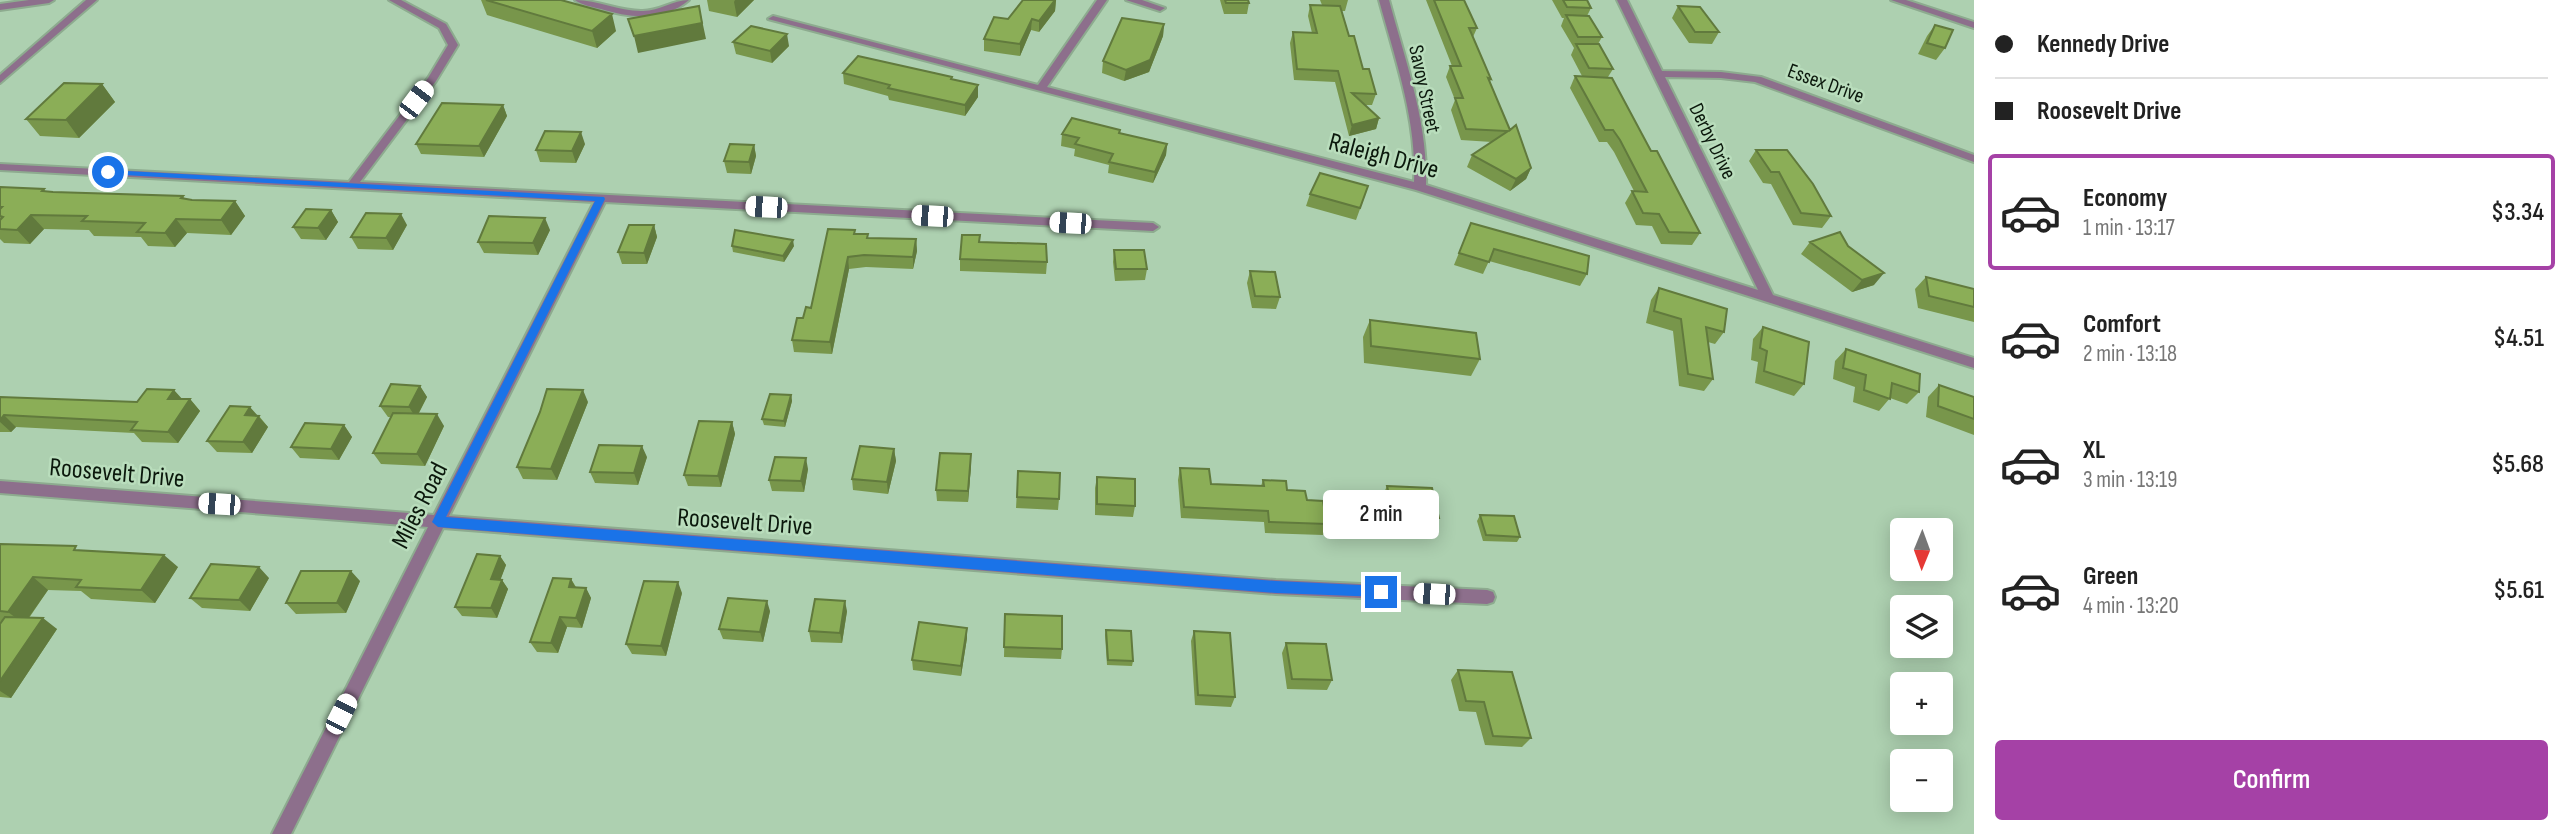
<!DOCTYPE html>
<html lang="en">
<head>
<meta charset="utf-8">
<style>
	body { margin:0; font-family:"Sofia Sans Condensed",sans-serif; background:#f2f2f2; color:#222; height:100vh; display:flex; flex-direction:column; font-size:26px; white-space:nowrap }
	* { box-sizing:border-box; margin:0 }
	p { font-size:23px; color:#767676 }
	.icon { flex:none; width:38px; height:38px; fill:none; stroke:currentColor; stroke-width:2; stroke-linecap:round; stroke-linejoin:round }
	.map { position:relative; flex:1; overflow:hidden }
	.details { display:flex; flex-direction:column; background:#fff; width:595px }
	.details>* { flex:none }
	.banner { display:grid; align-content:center; height:154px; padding:0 21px; background:#fff }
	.needle { width:46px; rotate:181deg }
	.buttons { position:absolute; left:1890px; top:518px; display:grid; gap:14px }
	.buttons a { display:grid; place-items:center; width:63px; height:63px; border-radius:7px; background:#fff; box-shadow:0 4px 18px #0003; font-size:35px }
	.end { position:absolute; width:32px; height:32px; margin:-16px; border:9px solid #1a73e8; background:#fff; box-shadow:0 0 0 4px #fff }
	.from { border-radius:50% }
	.bubble { position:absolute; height:49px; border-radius:7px; background:#fff; box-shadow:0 4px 18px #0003; font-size:23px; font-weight:600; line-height:49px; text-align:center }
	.car { position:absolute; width:21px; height:42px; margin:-21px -10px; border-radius:9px; box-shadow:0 0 5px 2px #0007; background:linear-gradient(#fff 24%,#345 0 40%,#fff 0 76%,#345 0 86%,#fff 0) }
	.banner b { display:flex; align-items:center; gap:24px; height:66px; font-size:26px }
	.banner b+b { border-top:2px solid #e0e0e0 }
	.banner i { width:18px; height:18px; background:#222 }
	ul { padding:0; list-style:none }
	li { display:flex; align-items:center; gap:21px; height:116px; margin:0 14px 10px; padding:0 7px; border:4px solid transparent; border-radius:7px }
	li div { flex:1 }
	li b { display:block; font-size:26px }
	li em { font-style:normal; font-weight:600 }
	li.selected { border-color:#a541a6 }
	li>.icon { width:63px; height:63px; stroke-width:1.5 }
	.button { display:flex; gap:14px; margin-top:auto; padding:14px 21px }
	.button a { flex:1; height:80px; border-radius:7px; background:#a541a6; color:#fff; font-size:28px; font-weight:600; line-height:80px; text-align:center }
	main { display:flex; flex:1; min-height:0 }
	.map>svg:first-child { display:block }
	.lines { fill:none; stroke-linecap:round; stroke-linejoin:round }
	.service-casing { stroke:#8dab8f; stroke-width:4 }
	.minor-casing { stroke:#8dab8f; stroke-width:4 }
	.tertiary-casing { stroke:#8dab8f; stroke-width:4 }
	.service { fill:#8d6f8c; fill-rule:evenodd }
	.minor { fill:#8d6f8c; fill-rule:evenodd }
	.tertiary { fill:#8d6f8c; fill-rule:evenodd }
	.wall { fill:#78964b }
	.shaded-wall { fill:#617a3d }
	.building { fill:#8bae57; stroke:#617a3d; stroke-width:2 }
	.route { fill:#1a73e8 }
	.labels { text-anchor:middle; stroke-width:5; stroke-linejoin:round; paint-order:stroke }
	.far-street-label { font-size:21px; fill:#0b180c; stroke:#b9ddbc }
	.street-label { font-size:26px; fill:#0b180c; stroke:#b9ddbc }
</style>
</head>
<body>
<main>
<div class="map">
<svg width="1974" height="834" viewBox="0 0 1974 834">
	<rect width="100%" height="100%" fill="#add0b0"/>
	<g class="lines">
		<defs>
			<path id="service" d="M575,0c23,0 43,11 66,11 18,1 31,-11 48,-11 -25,22 -59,18 -88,9 -9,-2 -19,-4 -26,-9z"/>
			<path id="minor" d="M29,0h25l-5,3 -49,7v-6z
				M389,0h12l45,24 12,21 -22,36 -76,101 793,41 6,4 -6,4 -548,-29 -156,314 827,64 211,10 6,2 2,5 -2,5 -6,2 -211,-10 -833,-66 -152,306h-19l156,-307 -428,-34v-12l434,34 160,-313 -594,-32v-6l349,18 79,-104 20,-33 -9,-17z
				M1097,0h10l-60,87 367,95c3,-62 -19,-123 -35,-182h10c16,60 39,122 37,185l332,105 -141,-290h10l35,71 59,1 40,5 213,78v7l-219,-80 -34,-4 -56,-1 108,218 201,63v10l-558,-178 -648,-171 5,-3 265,69z
				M1126,0h16l23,8 -5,3z
				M1891,0h15l68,22v6z"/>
			<path id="tertiary" d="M86,0h11l-97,83v-8z"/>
		</defs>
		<use href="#service" class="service-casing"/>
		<use href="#minor" class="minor-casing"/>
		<use href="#tertiary" class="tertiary-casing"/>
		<use href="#service" class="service"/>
		<use href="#minor" class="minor"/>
		<use href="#tertiary" class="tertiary"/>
	</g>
	<path class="wall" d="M481,0h80l55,31 -19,17 -110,-33z
		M707,0h47l-17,17 -28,-6z
		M1023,0h33l-1,11 -16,21 -8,-2 -11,26 -36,-5v-12l24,-20z
		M1220,0h28l1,3 -2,11h-23z
		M1320,0h28l-3,11h-3l7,25 14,33 13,25 -4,11h-7l14,13 -3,11 -27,7 -14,-54 -41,-2 -4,-37 3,-11 19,1 -4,-17 2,-11h12z
		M1426,0h38l13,28 -4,9 18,42 -1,3 20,48 21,38 -5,11 -16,12 -43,-24 5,-12 20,-13 -31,-2 -10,-30 4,-10 -9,-23 4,-11h2z
		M1552,0h35l4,8 -4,8 15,21 -4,7 15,25 -5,8 92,156 -8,12 -31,-1 -9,-18 -16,-1 -11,-22 7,-12h2l-20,-39 -7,-10h-8l-29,-54 5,-12h7l-11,-21 3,-7 -13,-22 3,-8h-2z
		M1678,6l41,26 -7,12 -23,-1 -17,-25z
		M1164,24l-1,12 -14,36 -25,9 -22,-8 1,-12z
		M1935,25l10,23 -9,12 -18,-6 9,-18z
		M733,42l56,4 -17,17 -36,-9z
		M843,73l109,7 26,5v12l-13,19 -76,-16 -1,-4 -44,-12z
		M102,84l13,18 -36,36 -39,-2 -14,-17z
		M503,105l4,11 -23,41 -63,-3 -5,-10z
		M1062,134h58l47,10 -1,11 -13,28 -45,-10 1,-8 -35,-9 1,-7 -14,-3z
		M585,144l-9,19 -36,-1 -4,-12z
		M754,145l2,11 -5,18 -24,-1 -3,-12z
		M1756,150l75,66 -9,12 -29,-3 -22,-41 -8,-1 -14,-22z
		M0,187l44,2 2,3h7l130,4 2,3 7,1 43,1 10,15 -14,19 -44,-2 -12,14 -27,-1 -7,-9 -47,-1 -5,-6 -45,-1 -14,15 -26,-1 -4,-4z
		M1310,194l54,4 -8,22 -50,-14z
		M331,210l7,12 -12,18 -25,-1 -8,-12z
		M1471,223l116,51 -7,12 -91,-25 -6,13 -29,-9z
		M407,225l-14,25 -35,-1 -7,-12z
		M654,225l3,12 -10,27h-25l-4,-12z
		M550,230l-12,25 -54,-2 -6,-11z
		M856,234l12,4 48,1 1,12 -4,18 -47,-2 -17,2 -17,85 -38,-2 -2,-12 11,-22 8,-10z
		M980,242l67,20 -1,12 -86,-3v-12z
		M1810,242l38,4 26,39 -22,7 -51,-38z
		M732,246h62l-10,16 -51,-10z
		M1114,250l33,19 -2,11 -30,1 -2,-19z
		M1250,271l30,26 -4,12 -24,-1 -5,-25z
		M1926,277l48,12v33l-56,-14 -3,-19z
		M1659,288l65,44 -9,12 -7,-2 5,37 -9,12 -25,-5 -6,-55 -27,-8 5,-23z
		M1370,320l110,39 -9,17 -107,-13 -1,-26z
		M1763,327l41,57 -10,12 -39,-13 3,-21 -7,-2 2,-21z
		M1846,349l73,43 -12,12 -17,-6 -11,13 -26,-9 2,-15 -22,-8 2,-18z
		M1939,385l35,12v38l-48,-18 2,-20z
		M420,386l7,11 -8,16 25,13 -19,40 -44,-2 -8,-11 18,-36h-3l-8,-11z
		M791,395l1,6 -7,26 -21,-2 -2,-6z
		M0,397l137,5 53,-3 10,12 -22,32 -36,-1 -8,-9 -118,-6 -5,5h-11z
		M588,402l-31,78 -34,-1 -6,-12z
		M257,416h2l9,11 -16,26 -35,-1 -10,-11z
		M732,422l3,12 -14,53 -33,-1 -4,-11z
		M344,425l8,12 -13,23 -39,-2 -9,-11z
		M894,449l2,12 -8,33 -35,-4 -1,-11z
		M647,457l-9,28 -43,-2 -5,-11z
		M971,465l-3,37 -31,-1 -1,-11z
		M1180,468l31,16 50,2 2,-6 24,10 20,10 20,24 -4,11 -58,-2 -1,-11 -83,-4 -3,-38z
		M808,469l-4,23 -32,-1 -3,-11z
		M1018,471l41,28 -1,11 -42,-2z
		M1097,477l38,29 -2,11 -38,-2v-27z
		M1387,486l52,32 -6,11 -45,-2 -6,-30z
		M1480,515l40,22 -3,5 -34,-1 -6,-20z
		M0,544l81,7 97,16 -23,36 -64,-4 -10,-8 -33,-1 -19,28 28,11 -46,69 -11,-1v-73l2,-2h-2z
		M500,556l6,9 -6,15h2l6,9 -11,29 -35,-2 -7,-9z
		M269,578l-19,33 -48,-3 -12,-10z
		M571,579l5,8 10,1 5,10 -9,30 -15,-1 -9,26 -21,-1 -7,-10z
		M360,581l-14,32 -50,1 -10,-11z
		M682,593l-16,63 -34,-2 -6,-10z
		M770,611l-7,31 -40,-3 -4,-10z
		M847,611l-5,32 -31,-1 -2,-11z
		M1005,614l57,35 -1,10 -57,-2z
		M967,628v10l-6,38 -48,-6 -1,-10z
		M1106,630l27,31 -1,5 -25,-1 -2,-30z
		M1194,631l41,66 -4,10 -36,-2 -4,-64z
		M1286,643l46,37 -5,10 -40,-1 -5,-36z
		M1458,670l73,68 -9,9 -37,-2 -9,-33 -17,-1 -8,-31z"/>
	<path class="shaded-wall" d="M735,0h19l-17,17 -3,-15z
		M1050,0h6l-1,11 -16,21v-11z
		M699,6l7,33 -68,14 -4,-17z
		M612,14l4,17 -19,17 -5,-17z
		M1032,19l-1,11 -11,26v-12z
		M1164,24l-1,12 -14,36 -25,9 2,-11z
		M787,34l2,12 -17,17 -2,-12z
		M102,84l13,18 -36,36 -13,-18z
		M978,85v12l-13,19v-11z
		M503,105l4,11 -23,41 -5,-11z
		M1379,118l-3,11 -27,7 3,-11z
		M581,132l4,12 -9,19 -4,-12z
		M1167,144l-1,11 -13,28 2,-11z
		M754,145l2,11 -5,18 -2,-12z
		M1531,168l-5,11 -16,12 6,-12z
		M235,201l10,15 -14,19 -10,-15z
		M331,210l7,12 -12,18 -8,-12z
		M401,214l6,11 -14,25 -7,-12z
		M31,215l13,14 -14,15 -13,-14z
		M545,218l5,12 -12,25 -5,-12z
		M176,219l11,14 -12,14 -10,-14z
		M654,225l3,12 -10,27 -3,-11z
		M916,239l1,12 -4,18v-12z
		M793,240l1,6 -10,16 -1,-6z
		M848,257l1,12 -17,85 -2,-12z
		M1884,273l-10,12 -22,7 10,-12z
		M420,386l7,11 -11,21 -7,-11z
		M174,390l10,11 -16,-2z
		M583,390l5,12 -31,78 -6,-11z
		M791,395l1,6 -7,26 -1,-6z
		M190,399l10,12 -22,32 -10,-11z
		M250,407l18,20 -16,26 -9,-11 2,-27z
		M437,414l7,12 -19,40 -8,-12z
		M4,415l12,12 -5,5 -11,-10v-2z
		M732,422l3,12 -14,53 -3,-11z
		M344,425l8,12 -13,23 -8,-11z
		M642,446l5,11 -9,28 -4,-12z
		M894,449l2,12 -8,33 -1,-12z
		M971,454v11l-3,37v-11z
		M806,458l2,11 -4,23 -3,-11z
		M164,555l14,12 -23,36 -14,-13z
		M500,556l6,9 -9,24 -6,-10z
		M259,567l10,11 -19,33 -11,-11z
		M351,571l9,10 -14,32 -9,-10z
		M33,577l15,13 -24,34 -16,-12z
		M571,579l6,11 -8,-3z
		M502,580l6,9 -11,29 -6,-10z
		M678,582l4,11 -16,63 -5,-10z
		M586,588l5,10 -9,30 -6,-10z
		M767,601l3,10 -7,31 -3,-10z
		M845,601l2,10 -5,32 -2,-10z
		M560,617l7,10 -9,26 -7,-10z
		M43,618l14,11 -46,69 -11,-7v-10z
		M967,628v10l-6,38v-10z"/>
	<path class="building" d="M486,0h75l51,14 -20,17z
		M1023,0h32l-16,21 -7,-2 -12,25 -36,-5 10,-22 14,2z
		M1225,0h23l1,3h-23z
		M1434,0h30l13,28h-8l22,51 -3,-1 22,52 6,-5 15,43 -15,11 -44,-24 36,-24 -42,-2 -11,-31h8l-13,-32h11z
		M1563,0h24l4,8 -24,-1z
		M1310,5l30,1 9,30h5l9,33h6l7,25 -24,-1 27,25 -27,7 -14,-54 -41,-2 -4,-37 24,1z
		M699,6l3,17 -68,13 -6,-17z
		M1678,6l22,1 19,25h-24z
		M1566,15l23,1 13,21h-24z
		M1122,18l42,6 -14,36 -24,10 -23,-9z
		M1935,25l18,5 -8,18 -18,-5z
		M751,26l36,8 -17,17 -37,-9z
		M1576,44h23l14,25 -24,-1z
		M858,56l94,21 -1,2 27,6 -13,20 -77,-17 2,-3 -47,-12z
		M1575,76l37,2 39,73h6l43,82 -31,-1 -10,-18 -16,-1 -11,-22 15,1 -27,-52 -7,-10h-8z
		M64,83l38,1 -36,36 -40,-1z
		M442,103l61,2 -24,41 -63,-2z
		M1072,118l48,12 -1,3 48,11 -12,28 -46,-10 4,-8 -38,-10 4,-6 -17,-4z
		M545,131l36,1 -9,19 -36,-1z
		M730,144l24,1 -5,17 -25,-1z
		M1756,150h31l26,34 18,32 -30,-3 -22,-41h-8z
		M1320,173l48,13 -8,22 -50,-14z
		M0,187l44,2 -2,2 11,1 130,4 -2,2 11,2 43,1 -14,19 -45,-1 -11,14 -28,-1 8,-9 -63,-2 5,-5 -56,-1 -14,15 -17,-1v-9l3,-3 -3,-1v-7l2,-2h-2z
		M306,209l25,1 -13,18 -25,-1z
		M366,213l35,1 -15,24 -35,-1z
		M489,216l56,2 -12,25 -55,-1z
		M1471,223l118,33 -2,18 -93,-25 -5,13 -30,-9z
		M629,225h25l-10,28 -26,-1z
		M828,229l27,1 -1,4h14l-1,4 49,1 -3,18 -49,-2 -16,2 -18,85 -38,-2 5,-22h6l3,-11 5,1z
		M735,230l58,10 -10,16 -51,-10z
		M1840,232l8,14 36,27 -22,7 -52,-38z
		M962,235h18l-1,7 67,2 1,18 -87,-3z
		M1114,250h30l3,19h-31z
		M1250,271l25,1 5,25 -25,-1z
		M1926,277l48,12v18l-45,-11z
		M1659,288l68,21 -3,23 -18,-5 7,52 -25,-5 -7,-55 -27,-8z
		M1370,320l106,13 4,26 -109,-13z
		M1763,327l46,15 -5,42 -40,-13 3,-20 -7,-3z
		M1846,349l74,25 -1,18 -27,-9 -2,16 -26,-9 2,-15 -23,-7z
		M391,384l29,2 -11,21 -29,-1z
		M1939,385l35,12v22l-36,-13z
		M147,389l27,1 -6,9h22l-22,33 -37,-2 6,-8 -133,-7 -4,5v-23l137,5z
		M547,389l36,1 -32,79 -34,-2 23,-55z
		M770,394l21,1 -7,26 -22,-2z
		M230,406l20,1 -5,8 14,1 -16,26 -36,-1z
		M393,413l44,1 -20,40 -44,-1z
		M699,421l33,1 -14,54 -34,-1z
		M305,423l39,2 -13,24 -40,-2z
		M599,445l43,1 -8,27 -44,-1z
		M860,446l34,3 -7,33 -35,-3z
		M940,453l31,1 -3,37 -32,-1z
		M775,457l31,1 -5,23 -32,-1z
		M1180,468l29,1 2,15 53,2 -1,-6 23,1 1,9 18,1 2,9 16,1 4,23 -58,-2 -1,-11 -84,-4z
		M1018,471l42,2 -1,26 -42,-2z
		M1097,477l38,2v27l-38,-2z
		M1387,486l45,2 7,30 -45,-2z
		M1480,515l34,1 6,21 -34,-2z
		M0,544l76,2 -2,4 90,5 -23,35 -65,-3 5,-7 -48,-3 -25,35 -8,-1z
		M477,554l23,2 -9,23 11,1 -11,28 -36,-1z
		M211,564l48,3 -20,33 -49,-2z
		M301,571h50l-14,32h-51z
		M553,578l18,1 -2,8 17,1 -10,30 -16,-1 -9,26 -21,-1z
		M644,581l34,1 -17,64 -35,-2z
		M728,598l39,3 -7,31 -41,-3z
		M815,599l30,2 -5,32 -31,-2z
		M1005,614l57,2v33l-58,-2z
		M5,617l38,1 -43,63v-57z
		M919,622l48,6 -6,38 -49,-6z
		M1106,630l25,1 2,30 -25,-1z
		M1194,631l36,2 5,64 -37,-2z
		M1286,643l40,1 6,36 -40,-1z
		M1458,670l54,2 19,66 -38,-2 -9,-34 -18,-1z"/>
	<path class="route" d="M108,170l496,27 1,2 -159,318 830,64 105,5 7,6 -7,5 -105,-4 -838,-66 -6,-5 163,-321 -490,-27v-4z"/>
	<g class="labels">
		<g class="far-street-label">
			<text transform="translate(1826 83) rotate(20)" y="7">Essex Drive</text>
			<text transform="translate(1425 89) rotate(78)" y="7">Savoy Street</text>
			<text transform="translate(1713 141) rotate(64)" y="7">Derby Drive</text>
		</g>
		<g class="street-label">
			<text transform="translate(1384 155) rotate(15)" y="9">Raleigh Drive</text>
			<text transform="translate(117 472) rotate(5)" y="9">Roosevelt Drive</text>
			<text transform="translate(419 505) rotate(-63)" y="9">Miles Road</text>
			<text transform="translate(745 521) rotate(4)" y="9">Roosevelt Drive</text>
		</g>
	</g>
</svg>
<div class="buttons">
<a><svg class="needle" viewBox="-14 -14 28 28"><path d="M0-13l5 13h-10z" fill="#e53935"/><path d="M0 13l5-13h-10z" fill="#767676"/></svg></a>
<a><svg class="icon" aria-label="layers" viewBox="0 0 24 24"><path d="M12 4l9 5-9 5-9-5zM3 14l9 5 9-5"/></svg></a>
<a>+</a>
<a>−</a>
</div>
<i class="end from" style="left:108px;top:172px"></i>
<i class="end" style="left:1381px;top:592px"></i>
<div class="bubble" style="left:1323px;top:490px;width:116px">2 min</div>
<i class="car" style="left:416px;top:100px;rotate:37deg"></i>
<i class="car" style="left:766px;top:207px;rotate:273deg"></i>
<i class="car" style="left:932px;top:216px;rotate:273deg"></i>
<i class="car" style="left:1070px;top:223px;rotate:273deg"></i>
<i class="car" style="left:219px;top:504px;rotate:274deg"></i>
<i class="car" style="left:1434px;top:594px;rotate:273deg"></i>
<i class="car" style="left:341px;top:714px;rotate:27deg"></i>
</div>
<section class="details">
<div class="banner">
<b><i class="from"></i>Kennedy Drive</b>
<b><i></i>Roosevelt Drive</b>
</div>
<ul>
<li class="selected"><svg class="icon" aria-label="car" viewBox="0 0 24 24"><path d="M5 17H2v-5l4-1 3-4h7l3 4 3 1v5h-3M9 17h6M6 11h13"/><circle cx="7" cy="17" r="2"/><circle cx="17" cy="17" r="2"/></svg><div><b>Economy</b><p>1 min · 13:17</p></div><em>$3.34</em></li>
<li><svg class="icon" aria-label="car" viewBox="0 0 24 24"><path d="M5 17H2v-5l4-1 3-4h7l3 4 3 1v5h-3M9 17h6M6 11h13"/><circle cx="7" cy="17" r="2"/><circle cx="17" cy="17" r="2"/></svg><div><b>Comfort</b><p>2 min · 13:18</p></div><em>$4.51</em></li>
<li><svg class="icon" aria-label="car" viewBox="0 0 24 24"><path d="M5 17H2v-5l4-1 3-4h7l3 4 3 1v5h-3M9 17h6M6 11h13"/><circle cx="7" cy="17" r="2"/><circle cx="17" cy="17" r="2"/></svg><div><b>XL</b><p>3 min · 13:19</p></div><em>$5.68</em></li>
<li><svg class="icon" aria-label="car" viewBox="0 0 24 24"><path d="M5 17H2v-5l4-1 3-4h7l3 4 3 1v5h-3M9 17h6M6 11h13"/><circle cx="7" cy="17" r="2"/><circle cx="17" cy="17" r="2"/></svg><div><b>Green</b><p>4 min · 13:20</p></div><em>$5.61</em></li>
</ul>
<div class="button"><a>Confirm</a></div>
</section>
</main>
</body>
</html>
